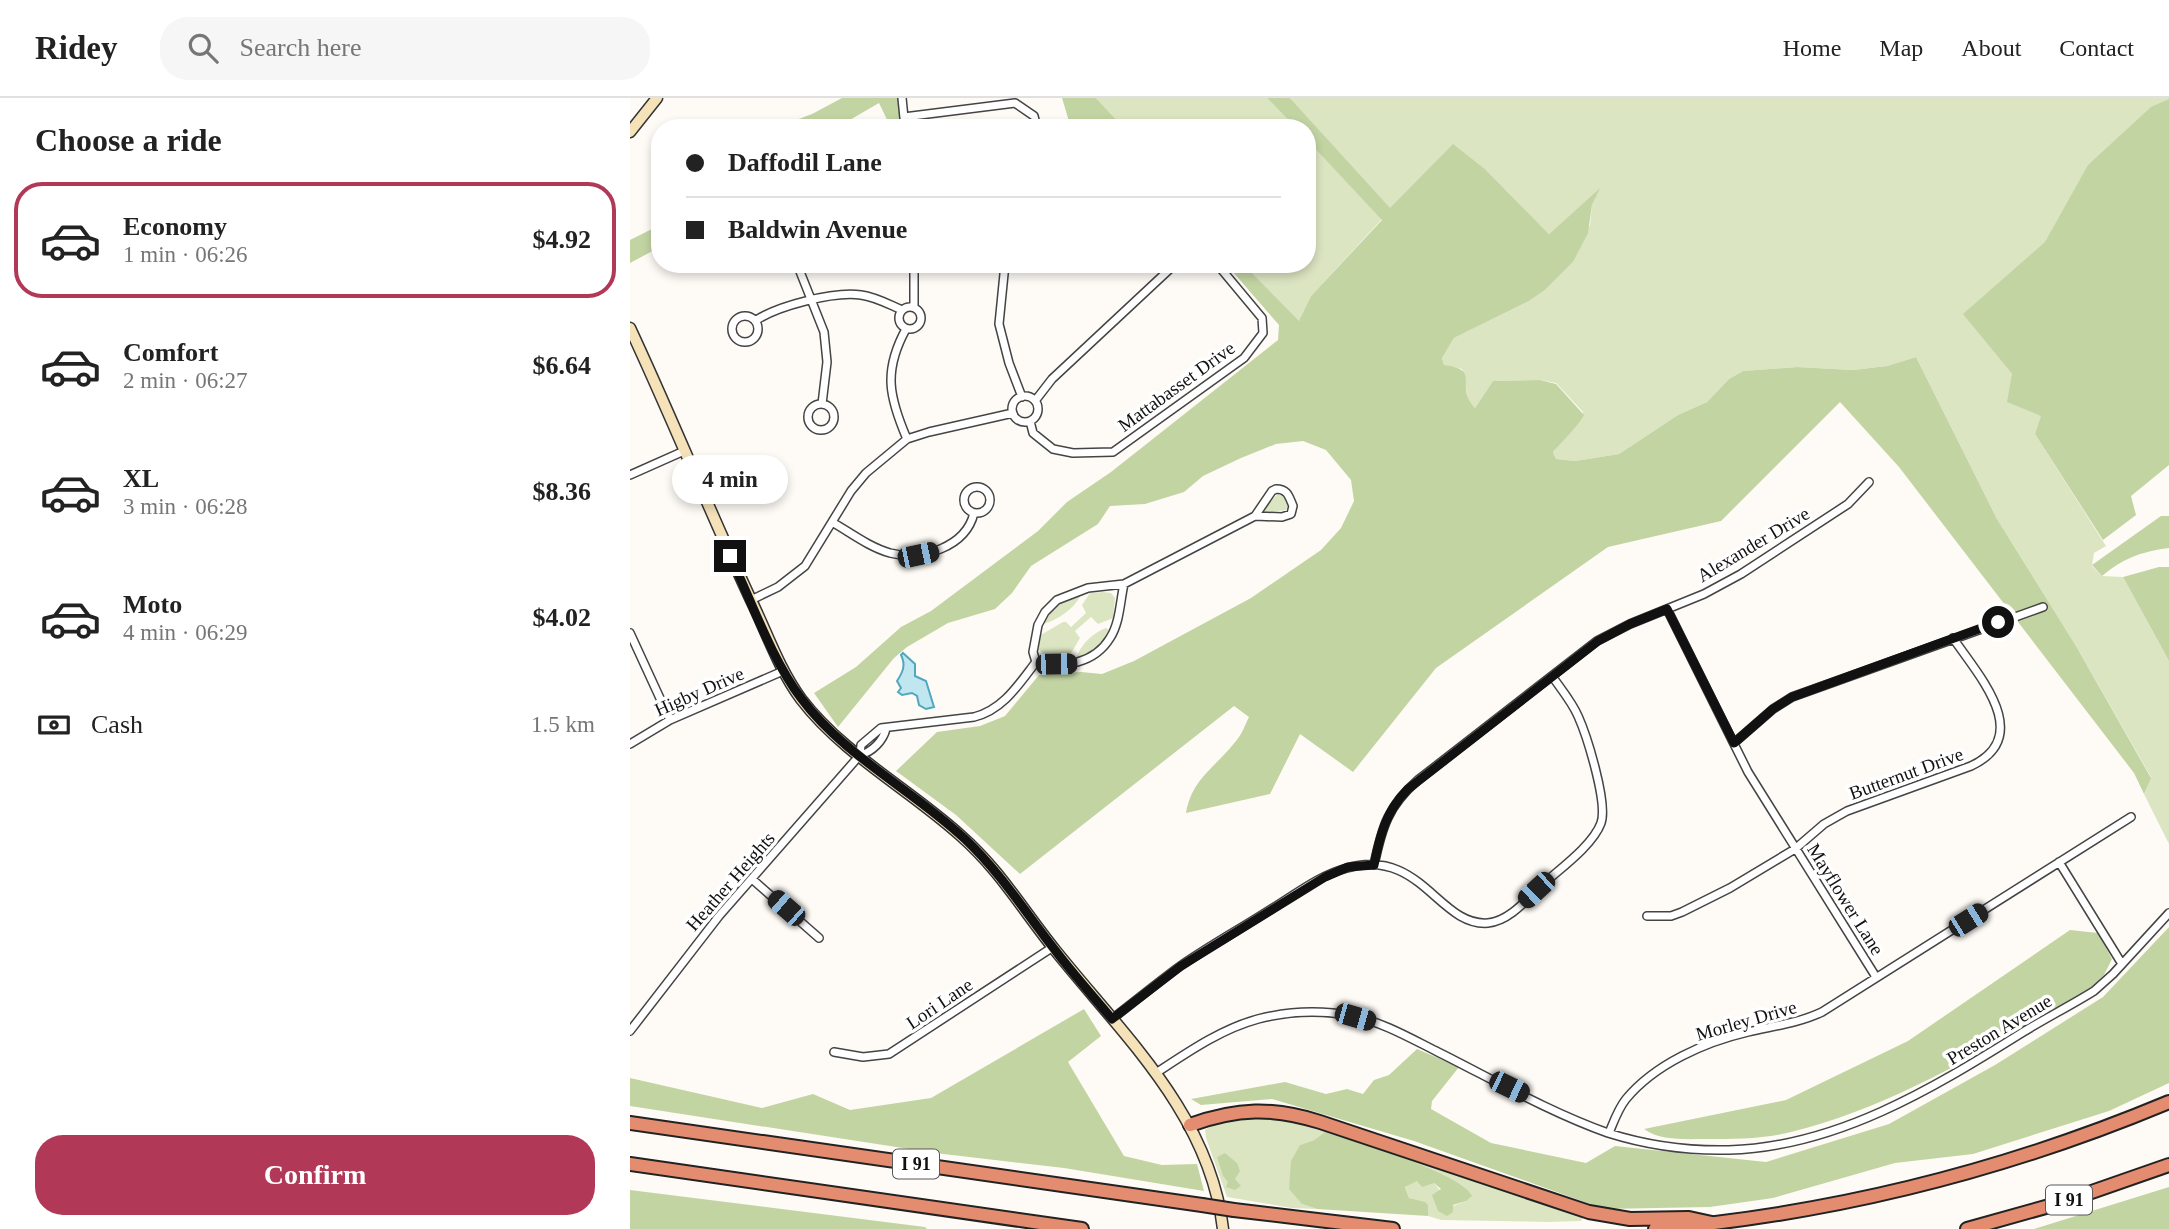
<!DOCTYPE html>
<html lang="en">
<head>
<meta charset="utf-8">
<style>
	body { margin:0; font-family:Georgia,serif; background:#f6f6f6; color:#222; height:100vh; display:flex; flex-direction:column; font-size:26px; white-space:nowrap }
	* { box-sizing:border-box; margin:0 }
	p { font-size:23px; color:#767676 }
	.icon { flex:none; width:38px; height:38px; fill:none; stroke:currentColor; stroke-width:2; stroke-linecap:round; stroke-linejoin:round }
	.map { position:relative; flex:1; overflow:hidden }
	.sheet { display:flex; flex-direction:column; background:#fff; width:630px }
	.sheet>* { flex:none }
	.top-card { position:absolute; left:21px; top:21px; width:665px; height:154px; border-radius:28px; box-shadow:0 4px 10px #0003; display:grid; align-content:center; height:154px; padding:0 35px; background:#fff }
	.end { position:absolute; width:32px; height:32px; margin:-16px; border:9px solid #111; background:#fff; box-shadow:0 0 0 4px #fff }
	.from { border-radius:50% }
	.bubble { position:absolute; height:49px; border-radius:24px; background:#fff; box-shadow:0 4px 10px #0003; font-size:23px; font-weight:700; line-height:49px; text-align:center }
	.car { position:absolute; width:21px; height:42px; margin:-21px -10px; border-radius:9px; box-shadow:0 0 5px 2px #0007; background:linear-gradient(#222 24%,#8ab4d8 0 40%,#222 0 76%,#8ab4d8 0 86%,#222 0) }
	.top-card b { display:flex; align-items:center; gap:24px; height:66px; font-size:26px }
	.top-card b+b { border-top:2px solid #e0e0e0 }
	.top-card i { width:18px; height:18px; background:#222 }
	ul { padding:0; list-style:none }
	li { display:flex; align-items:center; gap:21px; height:116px; margin:0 14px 10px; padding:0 21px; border:4px solid transparent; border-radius:28px }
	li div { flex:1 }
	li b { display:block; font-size:26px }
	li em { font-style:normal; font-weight:700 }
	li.selected { border-color:#b13957 }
	li>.icon { width:63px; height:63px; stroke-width:1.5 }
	h2 { padding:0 35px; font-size:32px; line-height:84px }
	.pay { display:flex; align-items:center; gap:18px; height:77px; padding:0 35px; font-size:26px }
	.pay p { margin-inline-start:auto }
	.button { display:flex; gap:14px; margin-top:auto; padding:14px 35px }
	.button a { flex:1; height:80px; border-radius:28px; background:#b13957; color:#fff; font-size:28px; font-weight:700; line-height:80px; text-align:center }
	header { display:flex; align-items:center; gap:42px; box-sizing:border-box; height:98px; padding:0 35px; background:#fff; border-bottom:2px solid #e0e0e0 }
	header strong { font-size:33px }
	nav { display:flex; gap:38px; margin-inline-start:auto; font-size:24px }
	.search { width:490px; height:63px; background:#f6f6f6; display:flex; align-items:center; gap:18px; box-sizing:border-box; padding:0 24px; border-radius:28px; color:#767676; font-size:26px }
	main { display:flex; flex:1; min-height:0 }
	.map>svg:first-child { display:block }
	.green { fill:#dce5c2 }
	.forest { fill:#c3d4a3 }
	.water { fill:#c0e7ef; stroke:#50a8be; stroke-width:2 }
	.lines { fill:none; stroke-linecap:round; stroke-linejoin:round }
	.street-casing { stroke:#444; stroke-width:10 }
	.secondary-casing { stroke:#333; stroke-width:13 }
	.highway-casing { stroke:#222; stroke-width:16 }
	.street { stroke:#fff; stroke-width:7 }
	.secondary { stroke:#f5e2b9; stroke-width:10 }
	.highway { stroke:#e38c6f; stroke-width:12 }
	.highway-bridge-casing { stroke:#222; stroke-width:16; stroke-linecap:butt }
	.highway-bridge { stroke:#e38c6f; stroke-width:12 }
	.route { stroke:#111; stroke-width:9 }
	.labels { text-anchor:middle; stroke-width:7; stroke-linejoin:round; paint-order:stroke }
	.shield { fill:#fff; stroke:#585858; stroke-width:2 }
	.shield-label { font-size:18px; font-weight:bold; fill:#111 }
	.street-label { font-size:19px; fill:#111; stroke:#fff }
</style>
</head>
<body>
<header>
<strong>Ridey</strong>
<div class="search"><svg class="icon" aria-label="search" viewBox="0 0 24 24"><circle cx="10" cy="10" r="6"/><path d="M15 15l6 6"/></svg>Search here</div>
<nav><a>Home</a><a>Map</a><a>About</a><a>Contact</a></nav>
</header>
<main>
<section class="sheet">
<h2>Choose a ride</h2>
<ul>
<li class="selected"><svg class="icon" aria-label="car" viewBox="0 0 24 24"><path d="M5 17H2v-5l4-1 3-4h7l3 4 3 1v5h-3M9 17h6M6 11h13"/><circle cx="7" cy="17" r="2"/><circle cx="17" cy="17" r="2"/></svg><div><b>Economy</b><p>1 min · 06:26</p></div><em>$4.92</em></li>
<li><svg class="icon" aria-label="car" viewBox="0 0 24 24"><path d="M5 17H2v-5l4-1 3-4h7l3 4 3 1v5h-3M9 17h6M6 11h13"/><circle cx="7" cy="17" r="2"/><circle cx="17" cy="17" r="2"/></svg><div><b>Comfort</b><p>2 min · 06:27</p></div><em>$6.64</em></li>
<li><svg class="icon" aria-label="car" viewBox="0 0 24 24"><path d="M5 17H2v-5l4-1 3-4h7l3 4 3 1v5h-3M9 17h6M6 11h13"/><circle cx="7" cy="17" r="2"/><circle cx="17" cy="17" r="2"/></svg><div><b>XL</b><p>3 min · 06:28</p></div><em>$8.36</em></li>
<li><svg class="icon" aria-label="car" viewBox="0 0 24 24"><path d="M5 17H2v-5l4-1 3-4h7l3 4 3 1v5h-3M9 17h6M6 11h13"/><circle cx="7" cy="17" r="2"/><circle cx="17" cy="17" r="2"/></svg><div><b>Moto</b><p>4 min · 06:29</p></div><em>$4.02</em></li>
</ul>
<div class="pay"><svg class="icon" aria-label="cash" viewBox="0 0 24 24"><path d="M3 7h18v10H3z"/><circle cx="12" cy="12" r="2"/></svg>Cash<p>1.5 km</p></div>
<div class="button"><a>Confirm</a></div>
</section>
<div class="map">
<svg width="1539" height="1131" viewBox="0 0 1539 1131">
	<rect width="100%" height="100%" fill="#fefbf6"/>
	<path class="green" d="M466,0h171l29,30h-172z
		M660,0h879v12l-97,107 -102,105 42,52 30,42 -7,18 71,112 -12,7 -2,13 10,10 21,1 46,84v183l-25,-50 7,-17 -75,-131 -79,-127 -81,-162 -29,9 -34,4 -56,-3 -54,4 -14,8 -22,23 -29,13 -59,39 -44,7 -19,-2 -3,-7c8,-10 29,-29 30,-40l-27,-29 -16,-3 -47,1 -18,27c-12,-11 -7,-24 -13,-39l-18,-4 -2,-7 12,-20 75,-37 16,-11 28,-28 17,-37 2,-20 6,-15 -49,44 -63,-64 -96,39z
		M677,42l75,79 -71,77 -12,26 -56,-58h64z
		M648,396l6,3 4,9 -2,4 -24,3 9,-13z
		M473,494l8,1 4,5 -2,20 -15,6 -7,-7 -16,14 5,7 -13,22 -20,-3 -10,-9 2,-12 24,-14h3l5,5 15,-14 -4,-8 8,-12z
		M451,497c-7,14 -23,25 -38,29 9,-16 20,-26 38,-29z
		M476,530l3,2c-7,14 -17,23 -33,28 5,-13 16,-25 30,-30z
		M630,1018l20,2 45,14 -11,8 -14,5 2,59 15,5 -25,-1 -65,-11 -21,-59 -1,-8 11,-7z
		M770,1058l184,60 -3,5 -34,1 -106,-2 -13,-4v-11l-19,-7 -4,-12 12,-5 17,2 19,23 13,-5 -68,-44z"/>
	<path class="forest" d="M212,0h56l3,30h-10l-12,-25 -43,25h-61l37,-14z
		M432,0h34l28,30h-53z
		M637,0h23l100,110 63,-64 33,26 63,64 51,-46 -8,17 -4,28 -15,29 -28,28 -16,11 -75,37 -12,20 2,7c39,5 9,20 31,43l18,-27 47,-1 16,4 28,31c-4,9 -24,29 -31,37l3,7 19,2 44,-7 59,-39 29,-13 22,-23 14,-8 54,-4 56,3 34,-4 29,-9 81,162 79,127 75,132 -7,16 -10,-21 -235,-306 -59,-65 -119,119 -113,26 -172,121 -83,104 -53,-38 -30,60 -84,19c6,-35 30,-46 50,-72 6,-7 9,-16 13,-24l-15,-11 -214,168 -64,-59 -60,-44 41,-39 43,-6 25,-10 34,-41 42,-3 21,2 32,-13 117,-63 70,-48 20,-22 13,-27 -3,-21 -25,-30 -23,-9 -27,3 -35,14 -38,18 -19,16 -39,12 -35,2 -12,18 -67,42 -19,27 -17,16 -47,14 -41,24 -13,11 -56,69 -24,-34 42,-26 45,-40 30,-16 107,-80 29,-29 44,-30 167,-132 1,-15 -53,-61h17l56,57 12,-25 71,-76 -75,-80v-12h-11z
		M1539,1v366l-38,31 5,19 -33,25 -68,-106 6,-18 -34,-14 5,-28 -49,-60 82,-72 43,-77 63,-58z
		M30,127v22l-30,16v-23z
		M1531,418h8v32c-29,4 -45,10 -67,28l-10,-11z
		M1529,469h10v94l-46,-84z
		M1539,829v156l-60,28 -136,43 -78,9 -122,35 -63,9 -106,2 -190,-68 -142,-42 -71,6 -10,-6 94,-17 41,12 21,-5 16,5 11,-14 15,-5 28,-26 42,18 -27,34 -1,8 60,34 95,20 29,-17 151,16 123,-38 106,-59 108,-68z
		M1440,832l28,3 14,26 -8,16 -14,13c-95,56 -191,117 -299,144 -27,7 -56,7 -85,7 -20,0 -46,2 -62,-10l142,-29 122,-59z
		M454,911l17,27 -33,26 56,94 38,9 35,-1 7,27 -140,-23 -129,-15 -305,-47v-28l132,30 51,-14 37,16 81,-12z
		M695,1034c28,9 137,41 147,64l-6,5 -13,4v7l-6,4 -9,-5 -6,-16 9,-6 -7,-6 -12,4 -5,-6 -12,6 4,11 16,4 3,3v11l-111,-7 -15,-5 -13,-15 2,-28 9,-16 14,-5z
		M595,1055l12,10 3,8 -5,8 6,7 -6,4 -9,-3 2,-5 -5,-6 -6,-19z
		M1539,1089v42h-135z
		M0,1092l295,37 2,2h-297z"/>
	<path class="water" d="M273,555l12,11v12l11,5 8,26 -8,2 -7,-4 -2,-9 -5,-3 -10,2 -4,-3 3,-4 -4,-7c6,-9 9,-16 4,-26z"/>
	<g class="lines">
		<defs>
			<path id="street" d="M272,0l3,30
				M274,19l111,-14 19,13 3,12
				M167,166l27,68 3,30 -5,42
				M375,166l-6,60 10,39 13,34
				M269 220a11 11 0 1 1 22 0a11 11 0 1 1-22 0Z
				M284,209v-43
				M102 231a13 13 0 1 1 26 0a13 13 0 1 1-26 0Z
				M125,223c22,-15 79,-30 106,-26 15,2 27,9 41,15
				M276,231c-23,42 -17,68 1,110
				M382 311a13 13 0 1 1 26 0a13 13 0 1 1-26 0Z
				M405,303l17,-22 120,-112
				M178 319a13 13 0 1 1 26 0a13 13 0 1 1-26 0Z
				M400,323l3,12 20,16 20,4 40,-1 131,-94 19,-25 -1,-15 -45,-54
				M0,377l54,-24
				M334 402a13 13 0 1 1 26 0a13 13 0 1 1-26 0Z
				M646,391c12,0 13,8 17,17l-2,8 -9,3 -27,-1 17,-25z
				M202,424c19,11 37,25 58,31 32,8 76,-6 84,-40
				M121,502l27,-13 27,-21 46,-75 15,-18 41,-34 22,-7 84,-19
				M1037,511l81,163 128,205
				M0,535l40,87
				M406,564l-3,-10 5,-27 7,-13 12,-12 31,-12 36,-4 131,-68
				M406,564c27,7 59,1 74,-24 10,-15 10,-37 14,-54
				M1104,645l39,-34 19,-12 251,-90
				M0,646l40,-24 113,-49
				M230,657l1,-10 20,-17 93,-11c29,-7 45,-33 62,-55
				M1429,764l63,102
				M744,767c8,-38 14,-59 44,-85l179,-139 33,-17 74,-30 37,-20 107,-70 21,-22
				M122,781l67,59
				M1017,818h24l11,-4 48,-24 65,-39 29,-25 23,-13 124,-45c64,-30 7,-91 -18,-128
				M482,921c22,-17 44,-35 67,-52 30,-21 63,-39 94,-59 23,-14 47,-33 74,-40 74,-21 92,59 141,55 22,-2 40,-25 55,-39 18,-16 50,-39 58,-61 7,-20 -14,-87 -23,-107 -6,-14 -17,-27 -26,-40
				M0,933l89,-115 141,-161c12,-3 23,-14 26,-26
				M204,954l29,5 26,-3 164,-107
				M526,975c32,-21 65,-44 102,-54 31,-8 64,-9 95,-3 29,6 57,22 83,35 56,28 113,61 172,82 38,12 81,18 121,17 107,-3 203,-61 291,-116 24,-15 50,-28 74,-43l19,-17 56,-61
				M979,1035c5,-12 9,-24 17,-34 29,-35 79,-57 122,-67 25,-6 51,-9 74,-20l309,-195"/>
			<path id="secondary" d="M0,34l27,-34
				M0,230c42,90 79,182 121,272 16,33 28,69 50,99 42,55 108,90 159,136 40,35 62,74 95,115 68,85 155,165 168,279"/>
			<path id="highway" d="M0,1025l572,82
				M560,1027c47,-17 83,-18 130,-3l269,90 41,7 59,-1 23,5
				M0,1066l452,65
				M604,1112l159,19
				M1025,1131c179,-15 349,-58 514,-127
				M1337,1131l93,-26 109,-38"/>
		</defs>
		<use href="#street" class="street-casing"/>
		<use href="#secondary" class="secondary-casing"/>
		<use href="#highway" class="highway-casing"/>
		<use href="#street" class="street"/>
		<use href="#secondary" class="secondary"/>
		<use href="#highway" class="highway"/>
		<defs>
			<path id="highway-bridge" d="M572,1107l32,5"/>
		</defs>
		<use href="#highway-bridge" class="highway-bridge-casing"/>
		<use href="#highway-bridge" class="highway-bridge"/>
	</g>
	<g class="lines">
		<path class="route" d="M100,458c21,44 42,104 71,142 43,58 112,92 164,141 36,34 60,73 90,111 18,24 38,46 57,69l69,-53 144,-89 23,-10 26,-2c6,-30 12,-54 34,-76l190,-148 32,-17 37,-15 67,134 39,-34 19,-12 206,-75"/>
	</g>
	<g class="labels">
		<g class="shield">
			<rect x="263" y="1051.5" width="46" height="29" rx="5"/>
			<rect x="1416" y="1087.5" width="46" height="29" rx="5"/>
		</g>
		<g class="shield-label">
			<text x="286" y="1072">I 91</text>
			<text x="1439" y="1108">I 91</text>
		</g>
		<g class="street-label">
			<text transform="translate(546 288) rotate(-36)" y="7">Mattabasset Drive</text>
			<text transform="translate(1123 446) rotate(-31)" y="7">Alexander Drive</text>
			<text transform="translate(69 593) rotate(-24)" y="7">Higby Drive</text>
			<text transform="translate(1276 675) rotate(-20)" y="7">Butternut Drive</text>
			<text transform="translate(100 783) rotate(-49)" y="7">Heather Heights</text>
			<text transform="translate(1216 801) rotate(58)" y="7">Mayflower Lane</text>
			<text transform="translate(309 905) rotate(-34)" y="7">Lori Lane</text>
			<text transform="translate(1116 922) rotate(-16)" y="7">Morley Drive</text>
			<text transform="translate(1369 931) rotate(-31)" y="7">Preston Avenue</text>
		</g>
	</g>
</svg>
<i class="end from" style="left:1368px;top:524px"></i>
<i class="end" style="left:100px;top:458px"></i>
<div class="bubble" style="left:42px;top:357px;width:116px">4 min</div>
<i class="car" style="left:288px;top:457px;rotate:78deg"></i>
<i class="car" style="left:426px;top:566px;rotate:89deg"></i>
<i class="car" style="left:906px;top:792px;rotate:227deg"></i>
<i class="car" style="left:156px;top:810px;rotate:311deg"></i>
<i class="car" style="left:1338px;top:822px;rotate:58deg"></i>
<i class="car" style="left:725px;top:919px;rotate:106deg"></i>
<i class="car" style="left:879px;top:989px;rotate:116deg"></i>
<div class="top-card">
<b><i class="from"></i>Daffodil Lane</b>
<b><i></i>Baldwin Avenue</b>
</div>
</div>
</main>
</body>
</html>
